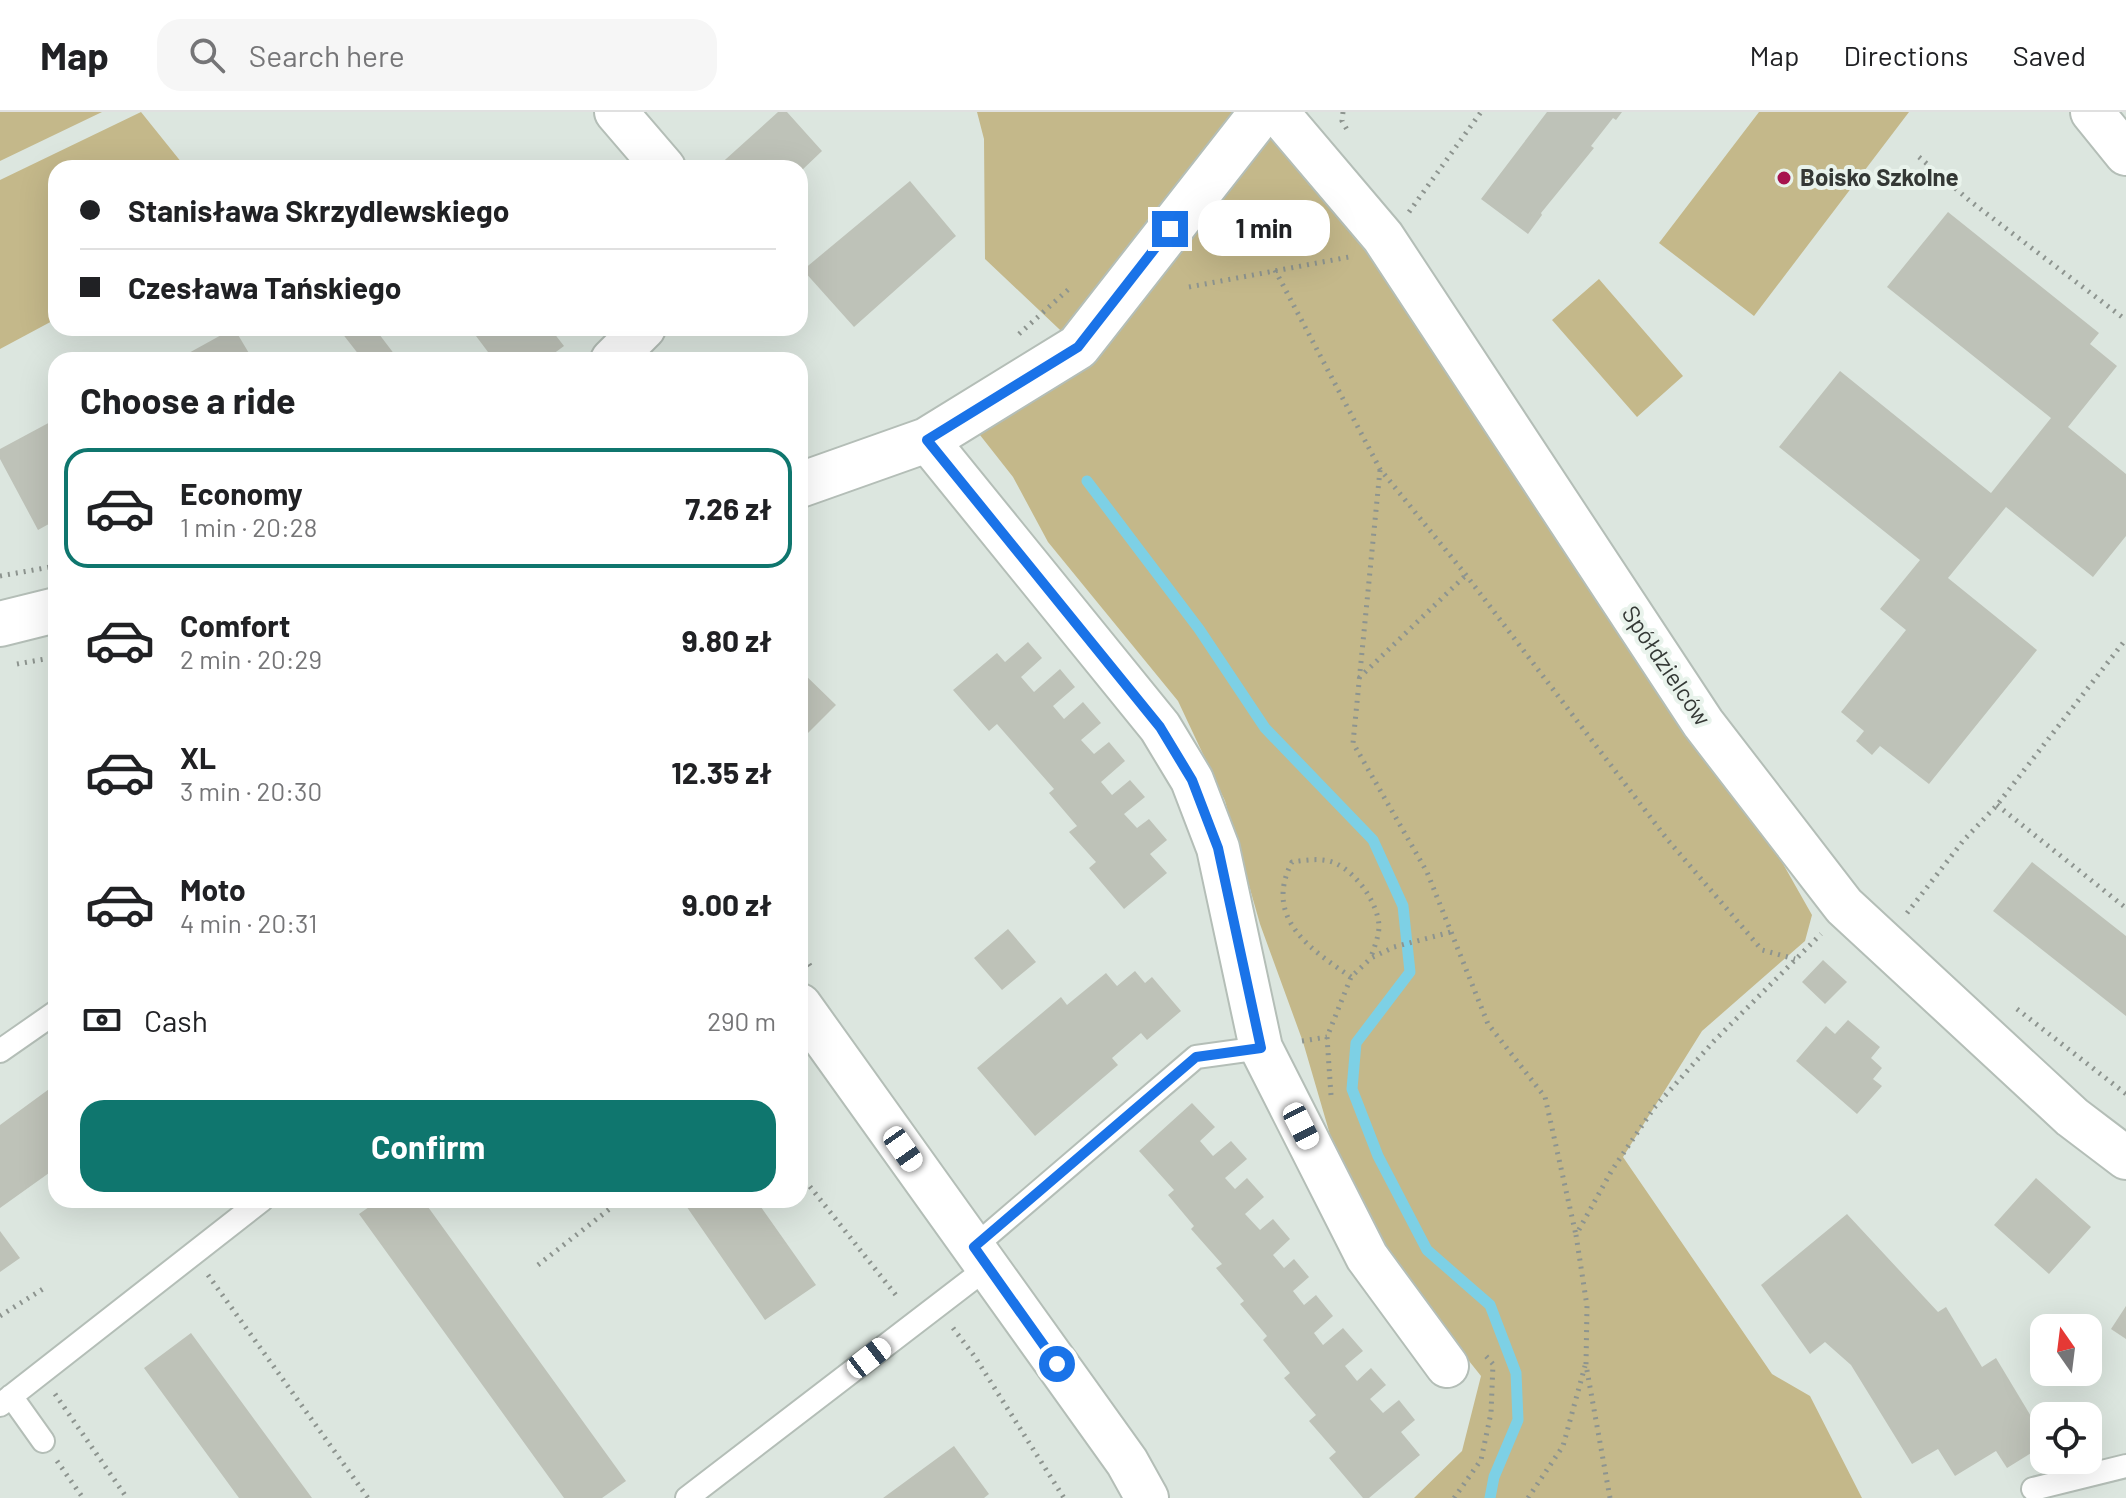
<!DOCTYPE html>
<html lang="en">
<head>
<meta charset="utf-8">
<style>
	body { margin:0; font-family:Barlow,sans-serif; background:#f6f6f6; color:#202124; height:100vh; display:flex; flex-direction:column; font-size:30px; white-space:nowrap }
	* { box-sizing:border-box; margin:0 }
	p { font-size:26px; color:#757577 }
	.icon { flex:none; width:44px; height:44px; fill:none; stroke:currentColor; stroke-width:2; stroke-linecap:round; stroke-linejoin:round }
	.map { position:relative; flex:1; overflow:hidden }
	.side { position:absolute; left:48px; top:240px; width:760px; height:856px; display:flex; flex-direction:column; background:#fff; border-radius:24px; box-shadow:0 8px 32px #0002 }
	.side>* { flex:none }
	.top-card { position:absolute; left:48px; top:48px; width:760px; height:176px; border-radius:24px; box-shadow:0 8px 32px #0002; display:grid; align-content:center; height:176px; padding:0 32px; background:#fff }
	.needle { width:52px; rotate:346deg }
	.buttons { position:absolute; left:2030px; top:1202px; display:grid; gap:16px }
	.buttons a { display:grid; place-items:center; width:72px; height:72px; border-radius:16px; background:#fff; box-shadow:0 8px 32px #0002; font-size:40px }
	.end { position:absolute; width:36px; height:36px; margin:-18px; border:10px solid #1a73e8; background:#fff; box-shadow:0 0 0 4px #fff }
	.from { border-radius:50% }
	.bubble { position:absolute; height:56px; border-radius:24px; background:#fff; box-shadow:0 8px 32px #0002; font-size:26px; font-weight:700; line-height:56px; text-align:center }
	.car { position:absolute; width:24px; height:48px; margin:-24px -12px; border-radius:10px; box-shadow:0 0 6px 2px #0007; background:linear-gradient(#fff 24%,#345 0 40%,#fff 0 76%,#345 0 86%,#fff 0) }
	.top-card b { display:flex; align-items:center; gap:28px; height:76px; font-size:30px }
	.top-card b+b { border-top:2px solid #e0e0e0 }
	.top-card i { width:20px; height:20px; background:#202124 }
	ul { padding:0; list-style:none }
	li { display:flex; align-items:center; gap:24px; height:120px; margin:0 16px 12px; padding:0 16px; border:4px solid transparent; border-radius:24px }
	li div { flex:1 }
	li b { display:block; font-size:30px }
	li em { font-style:normal; font-weight:700 }
	li.selected { border-color:#0f766e }
	li>.icon { width:72px; height:72px; stroke-width:1.5 }
	h2 { padding:0 32px; font-size:36px; line-height:96px }
	.pay { display:flex; align-items:center; gap:20px; height:88px; padding:0 32px; font-size:30px }
	.pay p { margin-inline-start:auto }
	.button { display:flex; gap:16px; margin-top:auto; padding:16px 32px }
	.button a { flex:1; height:92px; border-radius:24px; background:#0f766e; color:#fff; font-size:32px; font-weight:700; line-height:92px; text-align:center }
	header { display:flex; align-items:center; gap:48px; box-sizing:border-box; height:112px; padding:0 40px; background:#fff; border-bottom:2px solid #e0e0e0 }
	header strong { font-size:38px }
	nav { display:flex; gap:44px; margin-inline-start:auto; font-size:28px }
	.search { width:560px; height:72px; background:#f6f6f6; display:flex; align-items:center; gap:20px; box-sizing:border-box; padding:0 28px; border-radius:24px; color:#757577; font-size:30px }
	.map>svg:first-child { display:block }
	.green { fill:#c4b88a }
	.lines { fill:none; stroke-linecap:round; stroke-linejoin:round }
	.stream { stroke:#7dd0e5; stroke-width:11 }
	.building { fill:#bec2b8 }
	.service-casing { stroke:#b4beb7; stroke-width:26 }
	.minor-casing { stroke:#b4beb7; stroke-width:46 }
	.tertiary-casing { stroke:#b4beb7; stroke-width:48 }
	.path { stroke:#8d948f; stroke-width:5; stroke-dasharray:2 6; stroke-linecap:butt }
	.service { stroke:#fff; stroke-width:22 }
	.minor { stroke:#fff; stroke-width:42 }
	.tertiary { stroke:#fff; stroke-width:44 }
	.route { stroke:#1a73e8; stroke-width:10 }
	.poi-dot { fill:#a7134e; stroke:#e9f3ec; stroke-width:3 }
	.labels { text-anchor:middle; stroke-width:8; stroke-linejoin:round; paint-order:stroke }
	.poi-label { font-size:24px; font-weight:bold; fill:#343835; stroke:#e9f3ec; text-anchor:start }
	.street-label { font-size:24px; fill:#343835; stroke:#e9f3ec }
</style>
</head>
<body>
<header>
<strong>Map</strong>
<div class="search"><svg class="icon" aria-label="search" viewBox="0 0 24 24"><circle cx="10" cy="10" r="6"/><path d="M15 15l6 6"/></svg>Search here</div>
<nav><a>Map</a><a>Directions</a><a>Saved</a></nav>
</header>
<div class="map">
<svg width="2126" height="1386" viewBox="0 0 2126 1386">
	<rect width="100%" height="100%" fill="#dce6df"/>
	<path class="green" d="M0,0h102l-102,49z
		M141,0l45,56h-130v151l-56,30v-169z
		M977,0h300l426,611 109,192 -7,26 -103,90 -79,126 149,217 38,22 52,102h-448l48,-47 19,-75 -79,-99 -57,-91 -42,-144 -43,-118 -35,-123 -47,-100 -130,-159 -35,-65 -48,-61 112,-70 -92,-87 -1,-120z
		M1759,0h150l-155,204 -95,-73z
		M1599,167l84,97 -46,41 -85,-97z"/>
	<g class="lines">
		<path class="stream" d="M1087,369l112,148 66,99 108,112 30,66 7,66 -54,71 -4,46 26,67 49,94 63,55 26,68 2,47 -24,57 -4,21"/>
	</g>
	<path class="building" d="M778,0h9l35,39 -22,21v-4h-84z
		M1547,0h75l-6,8 -3,-2 -22,28 3,2 -53,65 1,2 -14,19 -47,-35z
		M910,69l46,55 -102,91 -51,-57z
		M1948,100l151,121 -9,11 27,22 -49,61 58,47v62l-33,41 -87,-70 -58,71 89,72 -108,134 -49,-38 -8,9 -16,-14 8,-10 -23,-19 65,-82 -26,-21 40,-49 -141,-113 61,-76 151,122 60,-75 -164,-131z
		M234,216l19,32h-77z
		M338,216h49l-8,6 16,21 -6,5h-26z
		M470,216h80l14,18 -19,14h-51z
		M54,308l2,100 -18,10 -38,-71v-10z
		M1028,530l14,16 -21,19 13,15 26,-23 15,18 -22,19 11,13 19,-17 18,21 -20,17 13,14 15,-12 16,19 -24,21 11,13 18,-15 15,17 -21,17 13,14 12,-9 18,21 -17,14 17,19 -43,36 -35,-41 7,-6 -27,-30 8,-6 -28,-33 5,-4 -57,-65 -8,7 -36,-41 44,-37 8,9z
		M800,558l36,35 -36,36z
		M2032,750l94,74v80l-133,-105z
		M1008,817l28,33 -34,28 -28,-32z
		M1823,848l24,22 -22,22 -23,-22z
		M1135,859l10,12 7,-6 29,34 -34,29 -6,-7 -29,25 6,7 -83,71 -58,-68 84,-71 6,8 39,-32 11,13z
		M1848,908l32,27 -9,11 11,10 -9,11 9,7 -25,28 -61,-53 30,-35 9,8z
		M56,972v84l-56,40v-83z
		M1192,991l23,24 -15,14 13,15 18,-15 16,18 -22,19 10,11 12,-11 17,19 -19,17 15,16 13,-11 17,20 -17,16 11,13 10,-9 15,18 -16,14 11,14 12,-10 17,21 -19,17 9,12 20,-17 20,23 -18,15 12,15 14,-13 15,17 -16,14 13,14 16,-13 16,20 -14,12 19,23 -51,43h-6l-34,-40 7,-6 -27,-31 7,-6 -32,-37 6,-5 -27,-33 4,-4 -27,-32 4,-3 -28,-33 6,-4 -31,-35 3,-3 -26,-31 6,-5 -35,-39z
		M2036,1066l55,49 -42,47 -55,-49z
		M379,1088h44l203,281 -24,17h-38l-205,-284z
		M682,1088h74l60,85 -51,35z
		M1847,1102l91,98 8,-5 36,60 14,-9 48,80v7l-37,23 -11,-17 -41,25 -17,-27 -26,15 -61,-99 -26,-23 -15,12 -49,-69z
		M0,1119l20,27 -20,14z
		M2126,1194v33l-15,-10z
		M191,1221l121,165h-73l-95,-130z
		M954,1334l35,48 -5,4h-101z"/>
	<g class="lines">
		<defs>
			<path id="service" d="M0,939l56,-39
				M974,1135l222,-190 65,-9
				M11,1284l32,45
				M0,1293l262,-205
				M2033,1377l93,-23
				M687,1386l301,-231"/>
			<path id="minor" d="M616,0l48,56
				M1277,0l106,125 320,486 141,183 228,211 54,41
				M2092,0l34,42
				M612,248l32,-32
				M927,328l233,287 32,53 26,68 43,200 106,209 80,109
				M800,893l327,457 20,36"/>
			<path id="tertiary" d="M800,373l127,-45 151,-93 184,-235
				M0,512l56,-14"/>
		</defs>
		<use href="#service" class="service-casing"/>
		<use href="#minor" class="minor-casing"/>
		<use href="#tertiary" class="tertiary-casing"/>
		<path class="path" d="M1343,0l-1,9 7,12
			M1919,45l51,44 156,119
			M1409,100l72,-100
			M1275,158l105,199 86,106 201,264 95,111 33,9
			M1189,175l160,-30
			M1019,222l52,-47
			M1380,358l-27,273 74,129 61,152 57,73 31,138
			M0,464l56,-10
			M17,552l39,-7
			M1359,566l107,-103
			M1997,693l129,103
			M1907,801l56,-72 34,-36 129,-166
			M800,839l13,19
			M1351,865c-41,-28 -88,-59 -59,-115 15,-2 31,-5 45,2 20,10 41,39 42,62 0,10 -5,22 -8,31
			M2017,897l109,85
			M1302,929l25,-4
			M1331,983l-4,-58 24,-60 20,-19 23,-11 57,-15
			M800,1062l99,125
			M538,1153l83,-65
			M208,1163l160,223
			M0,1204l43,-27
			M953,1216l22,29 89,141
			M55,1282l72,104
			M57,1349l26,37
			M1454,1386l27,-38 10,-47 2,-49 -7,-8
			M1528,1386l35,-52 22,-80
			M1610,1386l-24,-133 1,-59 -11,-71 36,-65 42,-62 60,-67 107,-107"/>
		<use href="#service" class="service"/>
		<use href="#minor" class="minor"/>
		<use href="#tertiary" class="tertiary"/>
	</g>
	<g class="lines">
		<path class="route" d="M1057,1252l-83,-117 222,-190 65,-9 -43,-200 -26,-68 -32,-53 -233,-287 151,-93 92,-118"/>
	</g>
	<circle class="poi-dot" cx="1784" cy="66" r="8"/>
	<g class="labels">
		<g class="poi-label">
			<text x="1800" y="74">Boisko Szkolne</text>
		</g>
		<g class="street-label">
			<text transform="translate(1666 554) rotate(56)" y="8">Spółdzielców</text>
		</g>
	</g>
</svg>
<div class="buttons">
<a><svg class="needle" viewBox="-14 -14 28 28"><path d="M0-13l5 13h-10z" fill="#e53935"/><path d="M0 13l5-13h-10z" fill="#757577"/></svg></a>
<a><svg class="icon" aria-label="locate" viewBox="0 0 24 24"><circle cx="12" cy="12" r="6"/><path d="M12 2v4M12 18v4M2 12h4M18 12h4"/></svg></a>
</div>
<i class="end from" style="left:1057px;top:1252px"></i>
<i class="end" style="left:1170px;top:117px"></i>
<div class="bubble" style="left:1198px;top:88px;width:132px">1 min</div>
<i class="car" style="left:1301px;top:1014px;rotate:153deg"></i>
<i class="car" style="left:903px;top:1037px;rotate:145deg"></i>
<i class="car" style="left:869px;top:1246px;rotate:52deg"></i>
<div class="top-card">
<b><i class="from"></i>Stanisława Skrzydlewskiego</b>
<b><i></i>Czesława Tańskiego</b>
</div>
<section class="side">
<h2>Choose a ride</h2>
<ul>
<li class="selected"><svg class="icon" aria-label="car" viewBox="0 0 24 24"><path d="M5 17H2v-5l4-1 3-4h7l3 4 3 1v5h-3M9 17h6M6 11h13"/><circle cx="7" cy="17" r="2"/><circle cx="17" cy="17" r="2"/></svg><div><b>Economy</b><p>1 min · 20:28</p></div><em>7.26 zł</em></li>
<li><svg class="icon" aria-label="car" viewBox="0 0 24 24"><path d="M5 17H2v-5l4-1 3-4h7l3 4 3 1v5h-3M9 17h6M6 11h13"/><circle cx="7" cy="17" r="2"/><circle cx="17" cy="17" r="2"/></svg><div><b>Comfort</b><p>2 min · 20:29</p></div><em>9.80 zł</em></li>
<li><svg class="icon" aria-label="car" viewBox="0 0 24 24"><path d="M5 17H2v-5l4-1 3-4h7l3 4 3 1v5h-3M9 17h6M6 11h13"/><circle cx="7" cy="17" r="2"/><circle cx="17" cy="17" r="2"/></svg><div><b>XL</b><p>3 min · 20:30</p></div><em>12.35 zł</em></li>
<li><svg class="icon" aria-label="car" viewBox="0 0 24 24"><path d="M5 17H2v-5l4-1 3-4h7l3 4 3 1v5h-3M9 17h6M6 11h13"/><circle cx="7" cy="17" r="2"/><circle cx="17" cy="17" r="2"/></svg><div><b>Moto</b><p>4 min · 20:31</p></div><em>9.00 zł</em></li>
</ul>
<div class="pay"><svg class="icon" aria-label="cash" viewBox="0 0 24 24"><path d="M3 7h18v10H3z"/><circle cx="12" cy="12" r="2"/></svg>Cash<p>290 m</p></div>
<div class="button"><a>Confirm</a></div>
</section>
</div>
</body>
</html>
